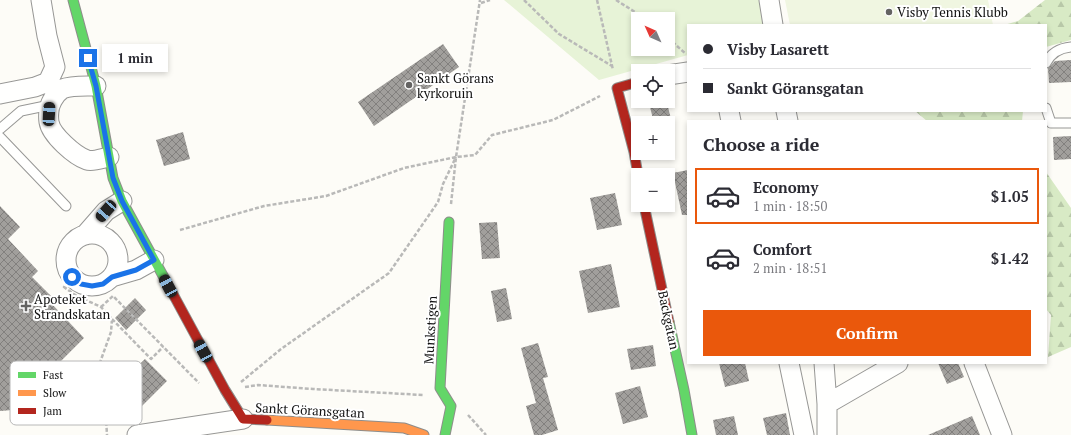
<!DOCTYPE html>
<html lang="en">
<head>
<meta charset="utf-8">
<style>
	body { margin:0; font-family:"PT Serif",serif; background:#f2f2f3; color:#2b2b33; height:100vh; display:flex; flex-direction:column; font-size:15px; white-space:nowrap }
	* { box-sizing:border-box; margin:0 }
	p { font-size:13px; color:#7c7c81 }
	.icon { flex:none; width:22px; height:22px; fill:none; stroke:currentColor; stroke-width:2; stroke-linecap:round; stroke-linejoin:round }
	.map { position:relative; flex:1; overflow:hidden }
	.sheet { position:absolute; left:687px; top:120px; width:360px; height:244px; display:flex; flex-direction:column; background:#fff; border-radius:0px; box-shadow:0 2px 6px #0003 }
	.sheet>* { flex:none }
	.top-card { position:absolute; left:687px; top:24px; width:360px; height:88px; border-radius:0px; box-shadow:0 2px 6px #0003; display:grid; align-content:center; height:88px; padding:0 16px; background:#fff }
	.needle { width:26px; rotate:315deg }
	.tools { position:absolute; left:631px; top:12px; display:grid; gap:8px }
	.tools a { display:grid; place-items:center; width:44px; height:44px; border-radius:0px; background:#fff; box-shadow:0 2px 6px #0003; font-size:20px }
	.end { position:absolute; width:18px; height:18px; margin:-9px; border:5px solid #1a73e8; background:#fff; box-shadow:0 0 0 2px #fff }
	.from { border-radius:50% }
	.bubble { position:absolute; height:28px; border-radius:0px; background:#fff; box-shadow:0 2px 6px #0003; font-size:13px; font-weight:800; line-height:28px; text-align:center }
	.car { position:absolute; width:12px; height:24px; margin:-12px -6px; border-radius:5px; box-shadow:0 0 3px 1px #0007; background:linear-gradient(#222 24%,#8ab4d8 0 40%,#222 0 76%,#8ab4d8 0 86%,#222 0) }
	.top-card b { display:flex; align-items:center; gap:14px; height:38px; font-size:15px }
	.top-card b+b { border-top:1px solid #e1e1e2 }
	.top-card i { width:10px; height:10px; background:#2b2b33 }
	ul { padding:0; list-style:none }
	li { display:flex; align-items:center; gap:12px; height:56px; margin:0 8px 6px; padding:0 8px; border:2px solid transparent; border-radius:0px }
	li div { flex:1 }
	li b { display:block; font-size:15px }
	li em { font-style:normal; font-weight:800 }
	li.active { border-color:#ea580c }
	li>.icon { width:36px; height:36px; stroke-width:1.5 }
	h2 { padding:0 16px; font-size:18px; line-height:48px }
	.cta { display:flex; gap:8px; margin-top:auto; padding:8px 16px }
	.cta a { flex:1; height:46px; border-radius:0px; background:#ea580c; color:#fff; font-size:16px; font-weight:800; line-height:46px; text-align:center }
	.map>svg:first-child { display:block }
	.forest { fill:url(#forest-firs) }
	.park { fill:#e7f3d7; fill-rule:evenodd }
	.pitch { fill:#f0f6e1 }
	.building { fill:url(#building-cross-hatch) }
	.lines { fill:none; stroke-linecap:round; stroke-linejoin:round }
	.lane-casing { stroke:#979795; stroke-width:11 }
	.street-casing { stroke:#979795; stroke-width:21 }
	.fast-casing { stroke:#8e8d8b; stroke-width:11 }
	.slow-casing { stroke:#8e8d8b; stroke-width:11 }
	.jam-casing { stroke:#8e8d8b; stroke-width:11 }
	.path { stroke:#b9b9b8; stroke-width:2.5; stroke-dasharray:4 2; stroke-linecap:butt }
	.lane { stroke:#fffffe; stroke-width:9 }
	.street { stroke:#fffffe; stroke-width:19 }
	.fast { stroke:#63d668; stroke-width:9 }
	.slow { stroke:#ff974d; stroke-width:9 }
	.jam { stroke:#b3261e; stroke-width:9 }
	.route { stroke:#1a73e8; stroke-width:5 }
	.poi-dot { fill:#646362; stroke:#fff; stroke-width:1.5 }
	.labels { text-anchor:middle; stroke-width:4; stroke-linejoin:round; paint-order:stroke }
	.poi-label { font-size:13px; fill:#111; stroke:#fff; text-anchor:start }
	.street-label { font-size:13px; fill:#111; stroke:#fff }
	.key { fill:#fff; stroke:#b8b8b8; stroke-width:1 }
	.key-label { font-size:11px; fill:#111 }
</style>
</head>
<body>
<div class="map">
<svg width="1071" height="435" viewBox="0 0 1071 435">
	<defs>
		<pattern id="forest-firs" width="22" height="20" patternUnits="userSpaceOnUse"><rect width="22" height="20" fill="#d8eac5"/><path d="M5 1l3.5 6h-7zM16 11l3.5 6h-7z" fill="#b8c8a8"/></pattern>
		<pattern id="building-cross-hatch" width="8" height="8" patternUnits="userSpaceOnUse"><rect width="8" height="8" fill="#a19f9c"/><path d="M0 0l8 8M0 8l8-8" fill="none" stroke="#82807e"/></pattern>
	</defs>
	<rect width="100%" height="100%" fill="#fdfcf7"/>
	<path class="forest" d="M1045,0h26v40l-25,7v-22h-42l14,-4z
		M915,111h108l-1,10h-95z
		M1046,172l25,36v139l-23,10 3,-42 -5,-6z"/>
	<path class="park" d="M504,0h256l4,25h-76v30l-89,25zM638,19h30v30h-30z"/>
	<path class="pitch" d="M785,0h203l5,25h-203z"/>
	<path class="building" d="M443,44l16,23 -85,59 -16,-24z
		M1071,60v22l-22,1 -1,-15 7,-7z
		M667,103l5,20h-18l-4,-16z
		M183,132l7,27 -26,7 -8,-26z
		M1071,136v23l-17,1 -1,-23z
		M688,170v45h-6l-9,-42z
		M615,193l7,32 -25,5 -7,-32z
		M0,206l20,21 -12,12 30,32 -6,6 22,22 -3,4 33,35 -42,42 6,7 -22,22 -26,2z
		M497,222l3,36 -18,1 -3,-36z
		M611,264l9,43 -32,6 -9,-42z
		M506,288l6,31 -15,3 -6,-31z
		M135,298l11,12 -20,20 -11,-12z
		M538,343l10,34 -5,1 15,52 -16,5h-8l-8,-29 10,-3 -15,-55z
		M653,345l3,21 -25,4 -4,-21z
		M145,359l22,22 -36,36 -22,-23z
		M719,363h26l4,18 -24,6z
		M938,363h20l6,14 -17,7z
		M640,386l8,31 -25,7 -8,-31z
		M786,413l4,22h-23l-4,-17z
		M734,416l4,19h-22l-3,-15z
		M972,416l8,19h-52z"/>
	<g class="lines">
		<defs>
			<path id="lane" d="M1046,63c5,-10 14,-15 25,-16
				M1046,108l5,15h20
				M0,129l21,-18 29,-6
				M0,137l66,69"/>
			<path id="street" d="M769,0l4,25
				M668,75l20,-3
				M96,86c-10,0 -24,-1 -34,3 -4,3 -8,7 -10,12 -3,5 -4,14 -3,21 2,13 26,34 38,38 6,2 16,-2 22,-3
				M0,94l35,-7 13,-5 7,-15 -8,-31 -6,-36
				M729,111l2,10
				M786,111l2,10
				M66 260a26 26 0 1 1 52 0a26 26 0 1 1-52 0Z
				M85,235l21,-24 16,-10
				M112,277l24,-7 18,-10
				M789,363l15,72
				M824,363l3,41v31
				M974,363l28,72
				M827,404l71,-41
				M137,435l106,-16"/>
			<path id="fast" d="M73,0l23,86 17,92 9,23 45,82
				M669,322l15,68 8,45
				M445,435l6,-29 -11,-18 9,-166"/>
			<path id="slow" d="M267,420l137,8 20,7"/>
			<path id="jam" d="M638,82l-21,6 17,64 4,23
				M644,205l25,117
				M167,283l58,107 18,29 24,1"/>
		</defs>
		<use href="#lane" class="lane-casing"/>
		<use href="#street" class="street-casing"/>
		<use href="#fast" class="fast-casing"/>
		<use href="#slow" class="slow-casing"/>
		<use href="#jam" class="jam-casing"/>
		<path class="path" d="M524,0l35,34 53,32
			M597,0l16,70
			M616,0l30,19
			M481,3l9,-3
			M668,38l18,16
			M451,204l5,-47 24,-157
			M180,230l84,-24 62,-10 78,-28 52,-11 19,-2 17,-20 61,-15 47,-24
			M72,277l-8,10 11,8 26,12 11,12 -1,13 -17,47 1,18 11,21 1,17
			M101,307l12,-11 86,87
			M112,319l39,40 12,-12
			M241,382l40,-33 108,-76 49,-71 5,-18 13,-27
			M245,387l13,-2 55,4 110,6
			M468,415l18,20"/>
		<use href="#lane" class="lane"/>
		<use href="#street" class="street"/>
		<use href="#fast" class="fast"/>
		<use href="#slow" class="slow"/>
		<use href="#jam" class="jam"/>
	</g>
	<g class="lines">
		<path class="route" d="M72,277l9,7 11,2 11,-2 9,-7 24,-7 18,-10 -32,-59 -9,-23 -17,-92 -8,-28"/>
	</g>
	<g class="poi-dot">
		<circle cx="889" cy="12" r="4"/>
		<circle cx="409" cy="85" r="4"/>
		<path d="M24 300h4v4h4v4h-4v4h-4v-4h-4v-4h4z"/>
	</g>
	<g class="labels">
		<g class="poi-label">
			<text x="897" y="17">Visby Tennis Klubb</text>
			<text x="417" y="83">Sankt Görans<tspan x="417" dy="15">kyrkoruin</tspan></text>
			<text x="34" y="304">Apoteket<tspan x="34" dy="15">Strandskatan</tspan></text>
		</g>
		<g class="street-label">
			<text transform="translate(669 320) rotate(78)" y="5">Backgatan</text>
			<text transform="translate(430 330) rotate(-87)" y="5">Munkstigen</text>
			<text transform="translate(310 410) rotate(3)" y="5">Sankt Göransgatan</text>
		</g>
	</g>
	<rect x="10" y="361" width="132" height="64" rx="6" class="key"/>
	<rect x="18" y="372" width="18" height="6" fill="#63d668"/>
	<rect x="18" y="390" width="18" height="6" fill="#ff974d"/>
	<rect x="18" y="408" width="18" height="6" fill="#b3261e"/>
	<g class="key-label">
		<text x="43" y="379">Fast</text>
		<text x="43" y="397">Slow</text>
		<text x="43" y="415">Jam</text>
	</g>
</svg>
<div class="tools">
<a><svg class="needle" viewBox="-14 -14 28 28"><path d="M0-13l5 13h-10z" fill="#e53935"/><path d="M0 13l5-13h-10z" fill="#7c7c81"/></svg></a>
<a><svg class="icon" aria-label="locate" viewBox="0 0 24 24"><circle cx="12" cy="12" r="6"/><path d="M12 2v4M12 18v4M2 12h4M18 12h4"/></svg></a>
<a>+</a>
<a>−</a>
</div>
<i class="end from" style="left:72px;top:277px"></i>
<i class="end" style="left:88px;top:58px"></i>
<div class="bubble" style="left:102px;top:44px;width:66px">1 min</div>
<i class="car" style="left:49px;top:114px;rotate:3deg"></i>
<i class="car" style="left:106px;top:211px;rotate:221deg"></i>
<i class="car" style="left:168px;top:286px;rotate:332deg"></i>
<i class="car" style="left:203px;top:351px;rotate:331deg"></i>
<div class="top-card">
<b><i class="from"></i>Visby Lasarett</b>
<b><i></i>Sankt Göransgatan</b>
</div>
<section class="sheet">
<h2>Choose a ride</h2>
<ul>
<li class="active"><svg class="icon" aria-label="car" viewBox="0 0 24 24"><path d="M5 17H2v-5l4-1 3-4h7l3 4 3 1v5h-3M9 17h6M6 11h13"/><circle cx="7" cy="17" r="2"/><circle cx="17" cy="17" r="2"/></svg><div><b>Economy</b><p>1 min · 18:50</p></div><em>$1.05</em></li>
<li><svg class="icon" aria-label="car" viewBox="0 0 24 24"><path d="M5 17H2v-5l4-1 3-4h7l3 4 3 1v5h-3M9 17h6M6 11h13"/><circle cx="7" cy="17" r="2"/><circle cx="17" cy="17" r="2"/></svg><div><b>Comfort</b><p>2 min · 18:51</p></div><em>$1.42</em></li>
</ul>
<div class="cta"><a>Confirm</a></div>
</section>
</div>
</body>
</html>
